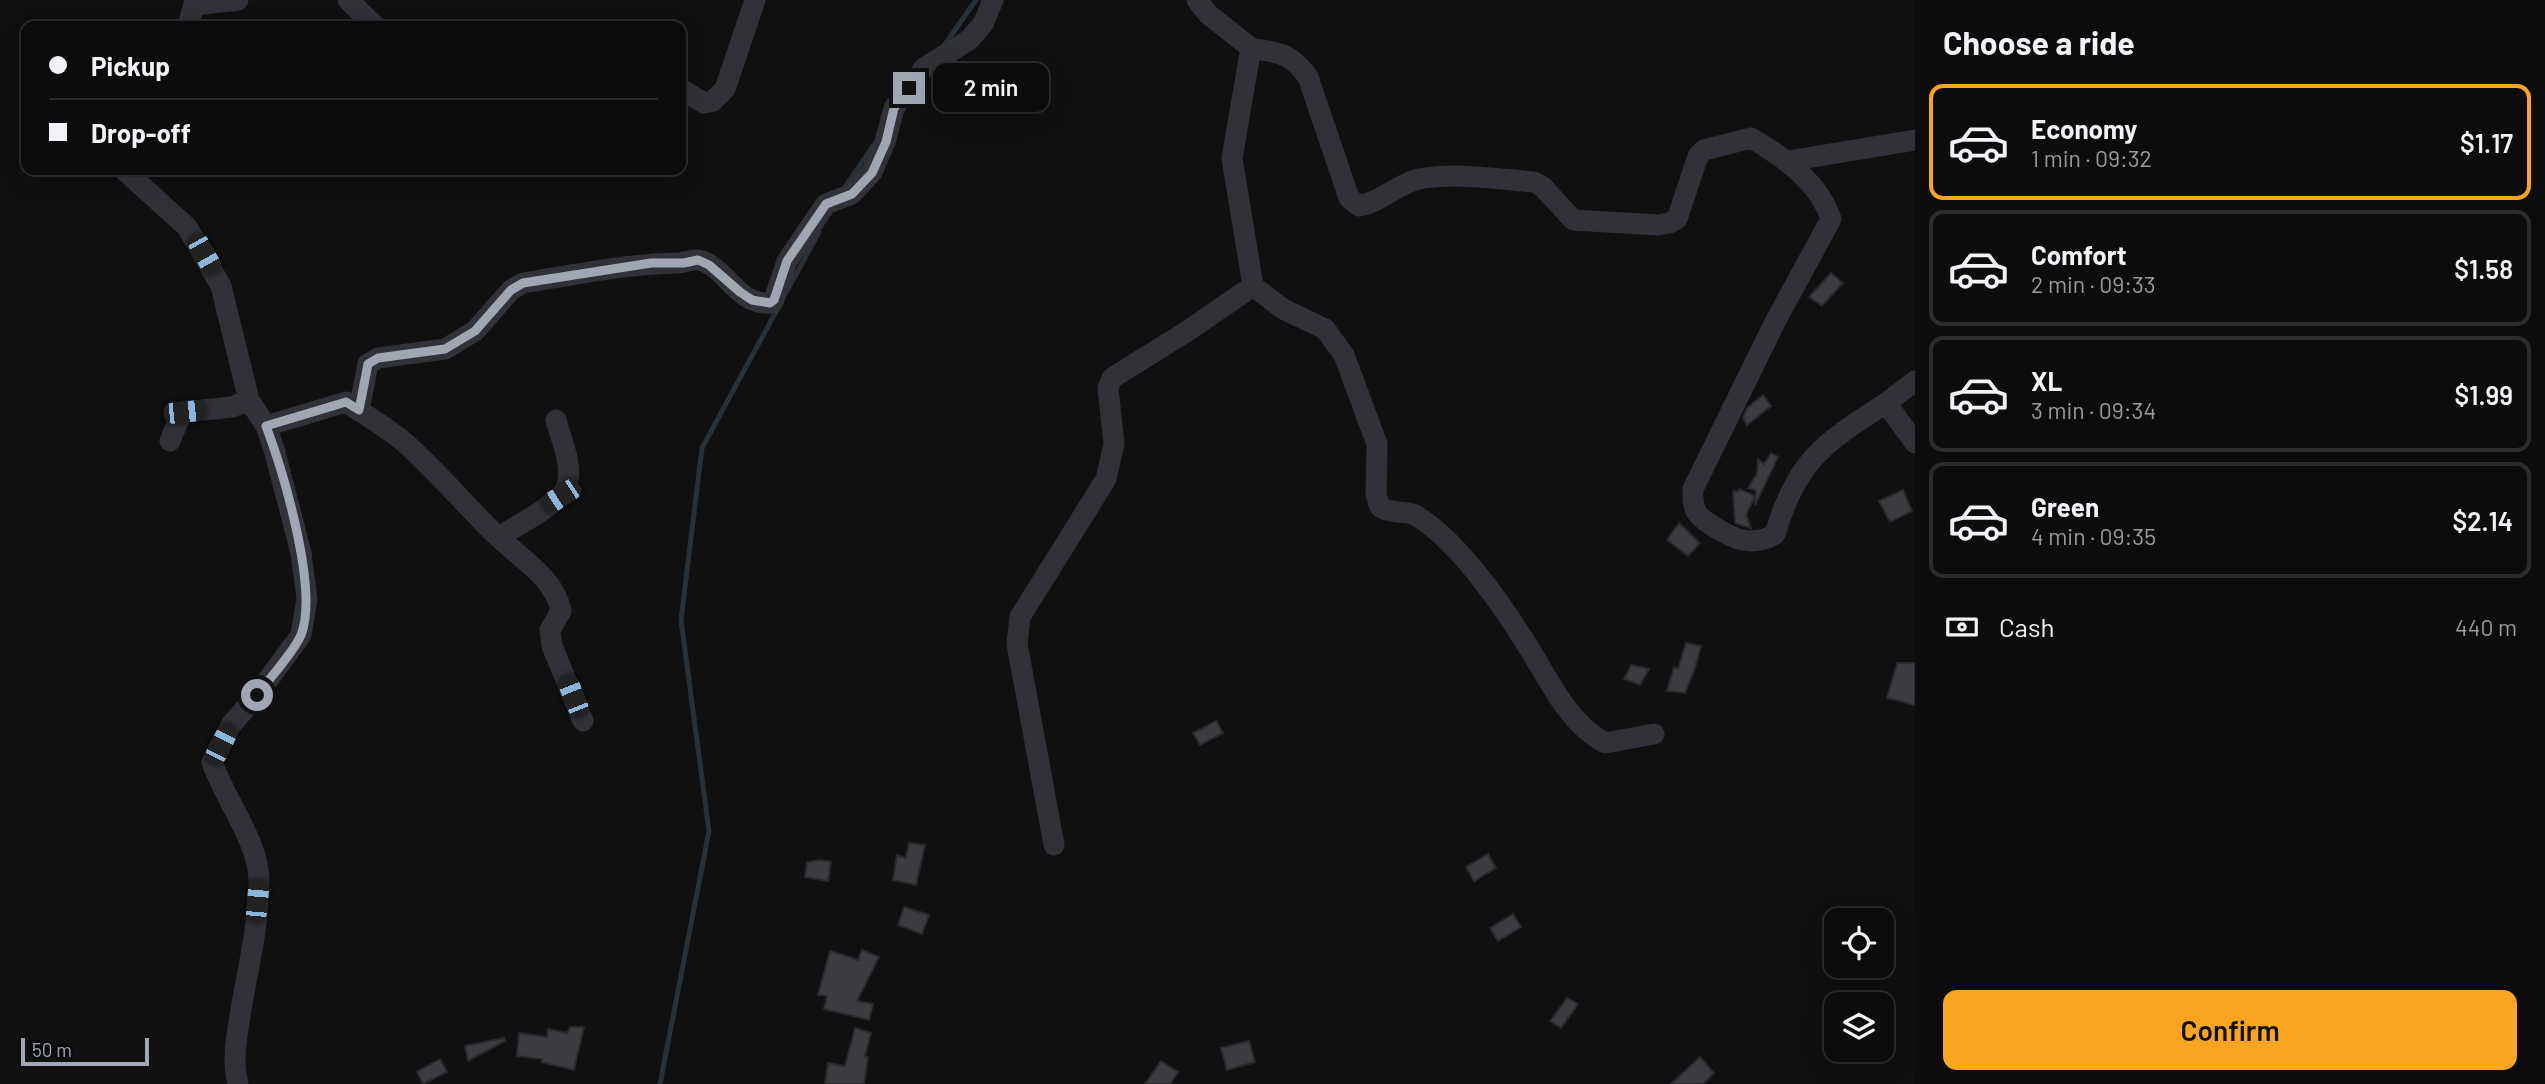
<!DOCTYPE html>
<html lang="en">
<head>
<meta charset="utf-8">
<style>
	body { margin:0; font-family:Barlow,sans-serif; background:#1a1a1b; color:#f1f3f6; height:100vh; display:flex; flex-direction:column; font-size:26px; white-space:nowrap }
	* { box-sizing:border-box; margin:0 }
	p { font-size:23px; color:#9a9b9d }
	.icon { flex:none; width:38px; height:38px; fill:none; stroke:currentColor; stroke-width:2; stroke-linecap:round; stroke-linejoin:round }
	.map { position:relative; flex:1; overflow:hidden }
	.sheet { display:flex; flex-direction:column; background:#0c0c0d; width:630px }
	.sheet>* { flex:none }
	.banner { position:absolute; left:21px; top:21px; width:665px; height:154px; border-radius:14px; box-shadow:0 7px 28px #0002,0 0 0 2px #2c2c2e; display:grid; align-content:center; height:154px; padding:0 28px; background:#0c0c0d }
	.buttons { position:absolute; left:1824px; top:908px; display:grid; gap:14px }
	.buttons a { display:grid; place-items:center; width:70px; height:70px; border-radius:14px; background:#0c0c0d; box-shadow:0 7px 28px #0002,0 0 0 2px #2c2c2e; font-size:35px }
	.scale { position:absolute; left:21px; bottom:18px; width:128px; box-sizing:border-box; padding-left:7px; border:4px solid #a0a7b3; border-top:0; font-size:19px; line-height:24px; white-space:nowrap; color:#a0a7b3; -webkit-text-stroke:5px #0b0b0c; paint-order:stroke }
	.end { position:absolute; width:32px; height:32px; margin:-16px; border:9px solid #a0a7b3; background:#111; box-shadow:0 0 0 4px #111 }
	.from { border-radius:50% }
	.bubble { position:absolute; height:49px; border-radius:14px; background:#0c0c0d; box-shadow:0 7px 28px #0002,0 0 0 2px #2c2c2e; font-size:23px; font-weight:600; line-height:49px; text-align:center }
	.car { position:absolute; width:21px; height:42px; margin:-21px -10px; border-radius:9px; box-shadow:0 0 5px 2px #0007; background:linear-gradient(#222 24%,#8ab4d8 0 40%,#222 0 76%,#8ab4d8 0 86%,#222 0) }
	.banner b { display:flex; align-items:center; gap:24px; height:66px; font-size:26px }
	.banner b+b { border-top:2px solid #2c2c2e }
	.banner i { width:18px; height:18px; background:#f1f3f6 }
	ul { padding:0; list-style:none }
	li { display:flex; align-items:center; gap:21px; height:116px; margin:0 14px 10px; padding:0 14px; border:4px solid #2c2c2e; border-radius:14px }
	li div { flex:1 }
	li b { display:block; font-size:26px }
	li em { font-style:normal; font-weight:600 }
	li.current { border-color:#faa51f }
	li>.icon { width:63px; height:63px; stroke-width:1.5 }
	h2 { padding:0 28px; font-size:32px; line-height:84px }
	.pay { display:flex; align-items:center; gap:18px; height:77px; padding:0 28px; font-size:26px }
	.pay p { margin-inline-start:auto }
	.cta { display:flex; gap:14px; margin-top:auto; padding:14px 28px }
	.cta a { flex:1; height:80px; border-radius:14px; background:#faa51f; color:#111; font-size:28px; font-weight:600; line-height:80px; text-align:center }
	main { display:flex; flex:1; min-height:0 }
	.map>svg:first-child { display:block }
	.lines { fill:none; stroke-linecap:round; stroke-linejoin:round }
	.stream { stroke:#283137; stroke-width:5 }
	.building { fill:#3c3d41; stroke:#2a2a2e; stroke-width:2 }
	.minor { stroke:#313237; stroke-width:21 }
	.route { stroke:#a0a7b3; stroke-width:9 }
</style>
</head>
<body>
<main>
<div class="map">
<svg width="1915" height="1084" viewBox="0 0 1915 1084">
	<rect width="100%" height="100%" fill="#101011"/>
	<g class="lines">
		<path class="stream" d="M943,47l33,-47
			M843,190l30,-44
			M787,291l32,-59
			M660,1084l49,-253 -28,-211 21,-172 77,-142"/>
	</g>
	<path class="building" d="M1831,273l12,10 -21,23 -13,-9z
		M1763,395l8,11 -24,19 -4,-7 4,-10z
		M1771,453l7,4 -23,48 1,-15 -8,-2 9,-14 1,-15 6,5z
		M1739,489l16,7 -9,19 5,13 -16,-5 -2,-32 5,1z
		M1903,490l9,21 -22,11 -11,-21z
		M1679,523l21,20 -12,13 -21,-16z
		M1686,643l15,3 -7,25 -9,22 -18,-2 7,-24 4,2z
		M1897,663h18v42l-28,-7z
		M1631,665l18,4 -9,16 -16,-6z
		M1216,721l7,12 -23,12 -7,-12z
		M909,843l16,2 -9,40 -23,-5 4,-25 9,3z
		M1488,854l8,14 -22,13 -8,-14z
		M820,860l11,2 -3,19 -23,-4 2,-15z
		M904,907l25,8 -7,19 -24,-9z
		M1513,914l8,13 -23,14 -8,-13z
		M862,950l17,7 -22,44 16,3 -4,16 -45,-11 3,-13 -9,-1 12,-44 28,9z
		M1567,998l11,6 -17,24 -11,-7z
		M570,1027h14l-10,43 -33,-8 1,-3 -25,-3 2,-23 28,4 1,-8 19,4z
		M855,1028l16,5 -6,23 3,1 -4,27h-39l3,-21 17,3z
		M504,1038l1,3 -37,20 -3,-15z
		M1249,1041l6,21 -28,8 -6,-22z
		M1700,1057l14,16 -11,11h-32z
		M440,1059l7,13 -24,12 -6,-12z
		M1161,1061l17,11 -8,12h-25z"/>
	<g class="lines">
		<path class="minor" d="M348,0l27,26
			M1197,0l11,14 43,34 -19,110 21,128 30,23 42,20 19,26 33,89 -1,51 4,12c13,8 26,3 35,8 44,26 91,95 117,138 20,33 38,71 73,90l49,-9
			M195,5l43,-5
			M188,26l7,-26
			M1251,48c28,5 39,4 57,29l41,121 10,8c21,-3 38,-22 60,-27 37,-7 78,0 115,3l9,5 30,33 85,5 11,-2 8,-4 21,-63 6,-6 47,-12c31,18 68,44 80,81l-56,103 -82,167c0,7 -1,14 3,22 5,10 35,27 47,29 11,2 23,0 32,-6 23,-75 48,-90 111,-131
			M681,89l23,14 9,-2 12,-12 30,-89
			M1788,161l127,-21
			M124,170l63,57 34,59 28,114 17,26 8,23 27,104 6,46 -6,36 -44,60 -26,30 -19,37c13,38 47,80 47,119 0,41 -10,83 -17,123 -4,25 -11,55 -4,80
			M1915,381l-29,22 29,40
			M359,410l9,-46 10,-6 67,-9 30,-18 36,-41 12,-7c51,-8 102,-19 154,-20 7,0 15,-4 21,-3 26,4 39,46 72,43l4,-3 13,-39 39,-57 26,-10 20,-22 13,-30 9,-34 30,-40 45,-28 14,-16 10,-24
			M266,426l80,-24c19,13 40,25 58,40 32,28 60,62 91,92 24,24 59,42 66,77l-11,19 2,16 31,75
			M170,441l8,-20 6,-9 48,-5 17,-7
			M498,537c17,-10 64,-34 69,-52 6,-20 -6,-46 -11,-65
			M1054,845l-37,-201 3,-27 86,-138 8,-35 -6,-56 4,-10 74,-46 67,-46"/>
	</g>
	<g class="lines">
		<path class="route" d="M257,695c12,-16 37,-43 44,-60 18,-45 -18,-164 -35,-209l80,-24 13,8 9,-46 10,-6 67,-9 30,-18 36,-41 12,-7 128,-20h33l14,-3 11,5 31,27 12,8 18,3 4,-3 13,-39 39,-57 26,-10 20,-21 14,-31 8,-34 15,-20"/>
	</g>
</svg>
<div class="buttons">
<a><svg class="icon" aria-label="locate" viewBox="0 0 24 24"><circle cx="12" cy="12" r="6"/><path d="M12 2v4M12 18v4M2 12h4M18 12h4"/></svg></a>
<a><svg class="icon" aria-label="layers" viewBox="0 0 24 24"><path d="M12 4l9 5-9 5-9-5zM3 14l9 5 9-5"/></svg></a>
</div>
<div class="scale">50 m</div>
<i class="end from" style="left:257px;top:695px"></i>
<i class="end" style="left:909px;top:88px"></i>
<div class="bubble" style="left:933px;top:63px;width:116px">2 min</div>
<i class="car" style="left:204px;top:254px;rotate:151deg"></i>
<i class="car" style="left:184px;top:412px;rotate:84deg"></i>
<i class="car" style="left:561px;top:496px;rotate:237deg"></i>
<i class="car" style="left:573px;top:696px;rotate:338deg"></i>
<i class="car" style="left:221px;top:744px;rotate:27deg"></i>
<i class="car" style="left:257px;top:901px;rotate:5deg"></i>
<div class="banner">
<b><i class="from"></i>Pickup</b>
<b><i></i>Drop-off</b>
</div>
</div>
<section class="sheet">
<h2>Choose a ride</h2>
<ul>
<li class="current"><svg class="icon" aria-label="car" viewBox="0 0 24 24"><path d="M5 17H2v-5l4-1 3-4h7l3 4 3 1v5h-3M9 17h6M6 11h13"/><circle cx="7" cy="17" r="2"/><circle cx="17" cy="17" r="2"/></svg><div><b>Economy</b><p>1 min · 09:32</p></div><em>$1.17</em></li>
<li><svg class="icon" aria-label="car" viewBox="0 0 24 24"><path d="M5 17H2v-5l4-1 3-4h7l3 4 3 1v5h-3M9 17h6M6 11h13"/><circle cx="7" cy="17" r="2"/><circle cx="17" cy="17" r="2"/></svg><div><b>Comfort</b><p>2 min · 09:33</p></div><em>$1.58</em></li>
<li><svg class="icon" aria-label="car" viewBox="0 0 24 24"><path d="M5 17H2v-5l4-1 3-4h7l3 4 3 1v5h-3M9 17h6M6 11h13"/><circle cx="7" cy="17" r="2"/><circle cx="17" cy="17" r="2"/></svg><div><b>XL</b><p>3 min · 09:34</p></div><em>$1.99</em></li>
<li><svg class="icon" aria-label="car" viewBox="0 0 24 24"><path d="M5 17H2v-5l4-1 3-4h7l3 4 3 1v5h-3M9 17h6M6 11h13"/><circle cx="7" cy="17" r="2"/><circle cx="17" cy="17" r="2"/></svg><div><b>Green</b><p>4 min · 09:35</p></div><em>$2.14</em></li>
</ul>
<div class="pay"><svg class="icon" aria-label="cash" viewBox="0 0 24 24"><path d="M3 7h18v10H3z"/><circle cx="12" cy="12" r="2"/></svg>Cash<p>440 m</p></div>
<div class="cta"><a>Confirm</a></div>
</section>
</main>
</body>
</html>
